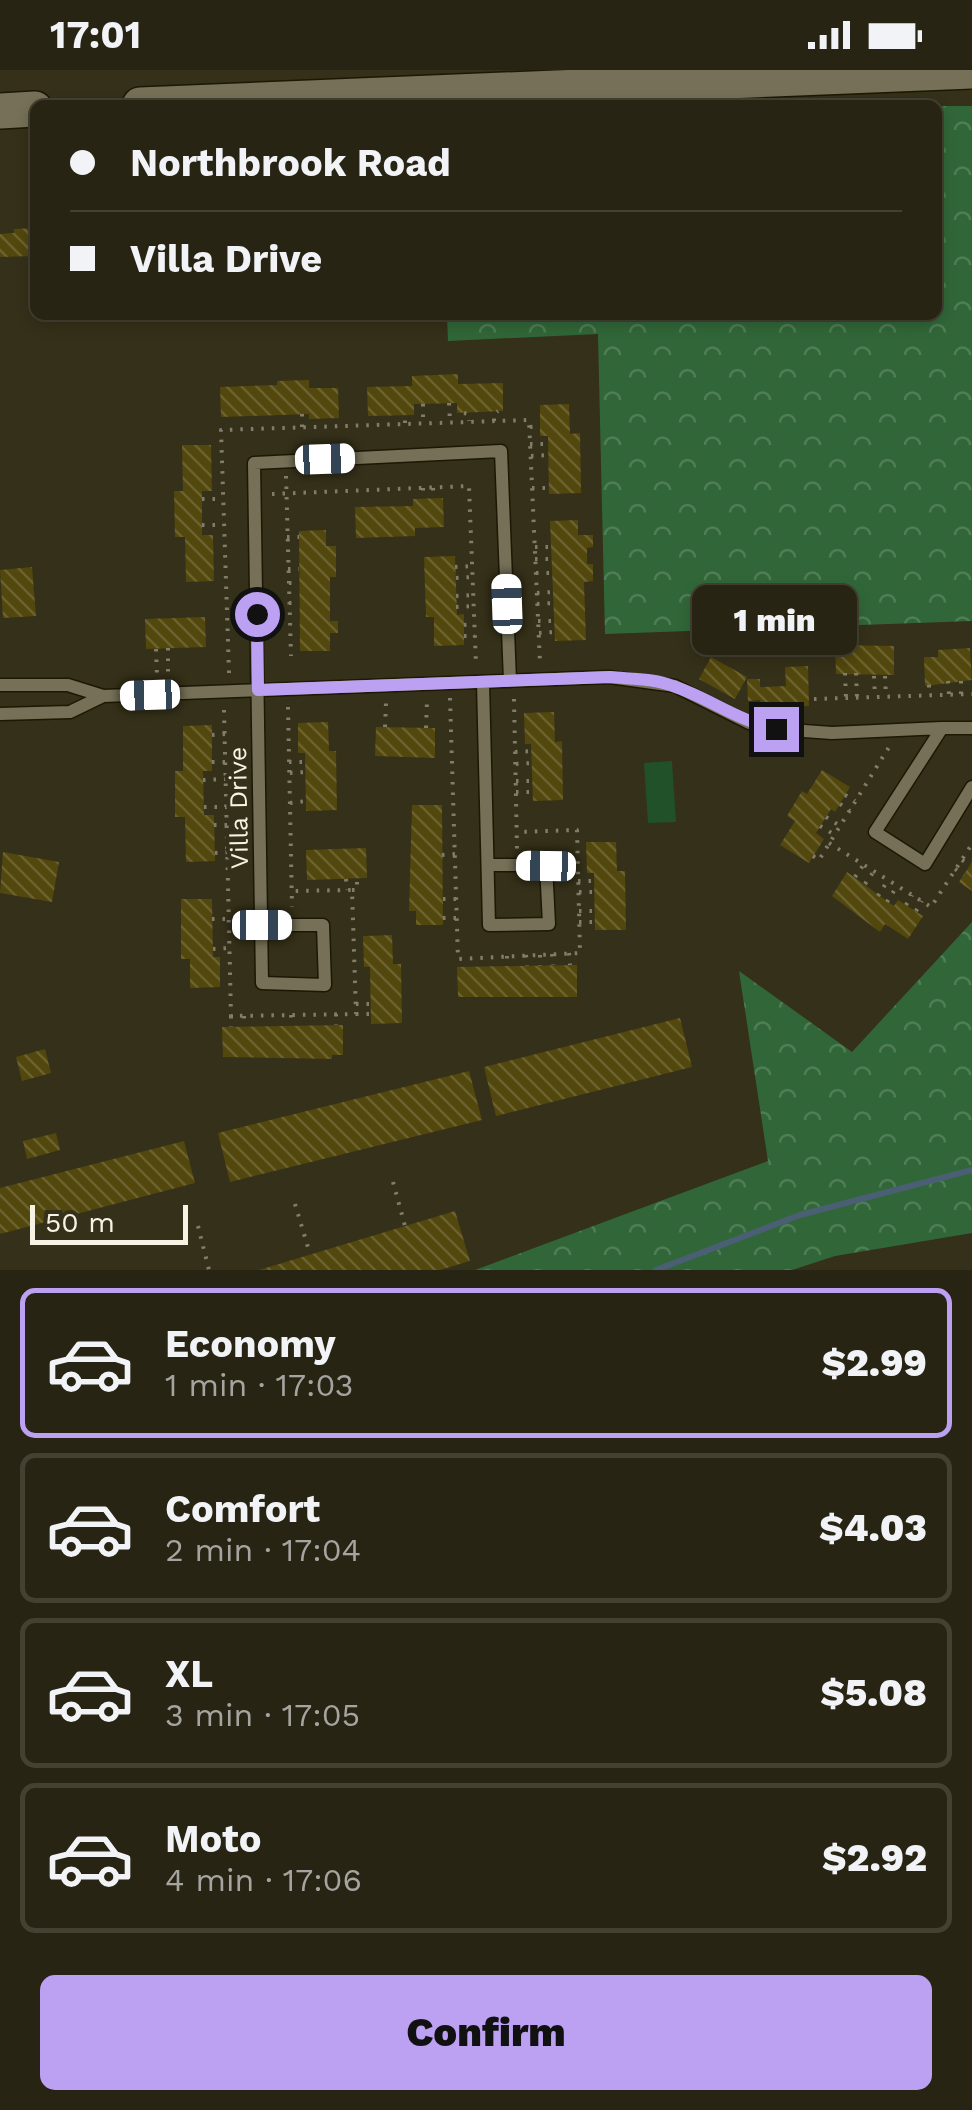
<!DOCTYPE html>
<html lang="en">
<head>
<meta charset="utf-8">
<style>
	body { margin:0; font-family:"Work Sans",sans-serif; background:#302c1c; color:#f1f3f6; height:100vh; display:flex; flex-direction:column; font-size:38px; white-space:nowrap }
	* { box-sizing:border-box; margin:0 }
	p { font-size:32px; color:#a5a4a0 }
	.icon { flex:none; width:55px; height:55px; fill:none; stroke:currentColor; stroke-width:2; stroke-linecap:round; stroke-linejoin:round }
	.map { position:relative; height:1200px; overflow:hidden }
	.sheet { display:flex; flex-direction:column; background:#282413; flex:1 }
	.sheet>* { flex:none }
	.banner { position:absolute; left:30px; top:30px; width:912px; height:220px; border-radius:15px; box-shadow:0 5px 15px #0003,0 0 0 2px #444133; display:grid; align-content:center; height:220px; padding:0 40px; background:#282413 }
	.scale { position:absolute; left:30px; bottom:25px; width:158px; box-sizing:border-box; padding-left:10px; border:5px solid #f6f3e5; border-top:0; font-size:28px; line-height:35px; white-space:nowrap; color:#f6f3e5; -webkit-text-stroke:8px #353019; paint-order:stroke }
	.end { position:absolute; width:45px; height:45px; margin:-22px; border:12px solid #bca0f2; background:#111; box-shadow:0 0 0 5px #111 }
	.from { border-radius:50% }
	.bubble { position:absolute; height:70px; border-radius:15px; background:#282413; box-shadow:0 5px 15px #0003,0 0 0 2px #444133; font-size:32px; font-weight:800; line-height:70px; text-align:center }
	.car { position:absolute; width:30px; height:60px; margin:-30px -15px; border-radius:12px; box-shadow:0 0 8px 2px #0007; background:linear-gradient(#fff 24%,#345 0 40%,#fff 0 76%,#345 0 86%,#fff 0) }
	.banner b { display:flex; align-items:center; gap:35px; height:95px; font-size:38px }
	.banner b+b { border-top:2px solid #444133 }
	.banner i { width:25px; height:25px; background:#f1f3f6 }
	ul { padding:18px 0 0; list-style:none }
	li { display:flex; align-items:center; gap:30px; height:150px; margin:0 20px 15px; padding:0 20px; border:5px solid #444133; border-radius:15px }
	li div { flex:1 }
	li b { display:block; font-size:38px }
	li em { font-style:normal; font-weight:800 }
	li.selected { border-color:#bca0f2 }
	li>.icon { width:90px; height:90px; stroke-width:1.5 }
	.cta { display:flex; gap:20px; margin-top:auto; padding:20px 40px }
	.cta a { flex:1; height:115px; border-radius:15px; background:#bca0f2; color:#111; font-size:40px; font-weight:800; line-height:115px; text-align:center }
	.status { display:flex; justify-content:space-between; align-items:center; height:70px; padding:0 50px; background:#282413; direction:ltr }
	.status svg { height:28px; fill:currentColor }
	.map>svg:first-child { display:block }
	.grass { fill:#215128 }
	.forest { fill:url(#forest-crowns) }
	.lines { fill:none; stroke-linecap:round; stroke-linejoin:round }
	.stream { stroke:#4a5f73; stroke-width:6 }
	.building { fill:url(#building-back-hatch) }
	.service-casing { stroke:#1c1803; stroke-width:15 }
	.secondary-casing { stroke:#1c1803; stroke-width:38 }
	.path { stroke:#827d6a; stroke-width:4; stroke-dasharray:2.5 8; stroke-linecap:butt }
	.service { stroke:#757057; stroke-width:12 }
	.secondary { stroke:#757057; stroke-width:35 }
	.route { stroke:#bca0f2; stroke-width:12 }
	.labels { text-anchor:middle; stroke-width:8; stroke-linejoin:round; paint-order:stroke }
	.street-label { font-size:25px; fill:#f6f3e5; stroke:#353019 }
</style>
</head>
<body>
<div class="status"><b>17:01</b><svg viewBox="0 0 49 12"><path d="M0 12V9h3v3zM5 12V6h3v6zM10 12V3h3v9zM15 12V0h3v12zM26 1h20v11H26zM47 4h2v5h-2z"/></svg></div>
<div class="map">
<svg width="972" height="1200" viewBox="0 0 972 1200">
	<defs>
		<pattern id="forest-crowns" width="20" height="18" patternUnits="userSpaceOnUse" patternTransform="scale(2.5)"><rect width="20" height="18" fill="#316738"/><path d="M2 6a3 3 0 1 1 6 0M12 15a3 3 0 1 1 6 0" fill="none" stroke="#4f7d55"/></pattern>
		<pattern id="building-back-hatch" width="6" height="6" patternUnits="userSpaceOnUse" patternTransform="scale(2.5)"><rect width="6" height="6" fill="#52470c"/><path d="M-1 5l2 2M0 0l6 6M5-1l2 2" fill="none" stroke="#6c622f"/></pattern>
	</defs>
	<rect width="100%" height="100%" fill="#353019"/>
	<path class="grass" d="M672,691l4,61 -28,1 -4,-60z"/>
	<path class="forest" d="M938,36h34v515l-367,13 -7,-300 -150,7 -1,-26h491z
		M972,852v311l-137,23 -43,14h-317l293,-109 -29,-190 113,81z"/>
	<g class="lines">
		<path class="stream" d="M656,1200l144,-55 172,-45"/>
	</g>
	<path class="building" d="M35,158v28l-35,1v-23l14,-1v-4z
		M458,304v10l45,-1v28l-46,2v-10l-34,1h-9v11l-46,1 -1,-29 45,-1v-10z
		M309,310v8h29l1,30 -30,1v-5l-88,3 -1,-30 57,-2v-4z
		M569,334l1,30 10,-1 1,60 -32,1 -1,-58h-8v-31z
		M182,375h29l1,46h-10v44h11l1,46 -28,1 -1,-45h-10l-1,-46h9z
		M443,428l1,29 -29,1v8l-59,2 -1,-31 58,-1v-7z
		M578,450v15h15v12l-6,1v16h6v17l-9,1 2,58 -31,1 -5,-120z
		M326,460v16h10v31h-6v44h8v12h-8v18h-30l-1,-120z
		M455,486l2,59 7,-1v31l-30,1v-29h-8l-2,-60z
		M32,497l4,49 -33,2 -3,-48z
		M205,547l1,30 -60,2 -1,-30z
		M835,575l59,1v29l-58,-1z
		M970,578l2,32 -47,6 -1,-29h14v-7z
		M711,587l36,20 -12,22 -36,-20z
		M808,596l1,40 -49,2v-8l-12,1 -1,-22h13v8l26,-1 -1,-19z
		M554,642l1,30 7,-1 1,59 -30,1 -2,-57h-6l-1,-31z
		M328,652l1,29h7l1,59 -31,1 -1,-58h-7v-30z
		M212,655v46h-9l1,44h10l1,46 -29,1 -1,-45h-10v-46h8v-45z
		M376,657l59,1v30l-60,-2z
		M822,700l28,17 -15,25 -4,-3 -15,24 8,6 -15,24 -29,-18 15,-24 -8,-5 15,-25 5,3z
		M412,735h30l1,120h-27v-14h-7z
		M586,772h30l1,29h8l1,59h-31l-1,-57h-7z
		M366,778l1,30 -60,2 -1,-30z
		M3,782l56,10 -7,40 -52,-9z
		M972,792v29l-13,-9z
		M847,802l47,34 4,-6 25,16 -15,23 -23,-15 -5,8 -48,-36z
		M181,829h31l1,58h7v30l-30,1v-29h-9z
		M392,865l1,29h8l1,59 -31,1 -1,-57h-6l-1,-31z
		M577,895v32h-119l-1,-30z
		M680,948l12,49 -196,49 -12,-49z
		M343,955v30h-11v4l-109,-2 -1,-30z
		M45,979l6,24 -29,8 -6,-24z
		M469,1001l13,49 -252,62 -12,-49z
		M56,1063l4,17 -33,9 -4,-18z
		M184,1071l11,42 -195,51v-46z
		M455,1141l15,50 -30,9h-181z"/>
	<g class="lines">
		<defs>
			<path id="service" d="M483,613l6,242 60,-1 -3,-59h-58
				M0,615h68l35,11 506,-19 66,9 74,37 27,6 56,4 110,-5
				M0,644l70,-2 33,-16
				M972,658h-30l-67,104 50,32 47,-77
				M262,855h61l2,60 -63,-2 -8,-520 247,-12 9,230"/>
			<path id="secondary" d="M140,35l832,-34
				M0,41l35,-2"/>
		</defs>
		<use href="#service" class="service-casing"/>
		<use href="#secondary" class="secondary-casing"/>
		<path class="path" d="M449,333l1,19
			M423,334v19
			M464,343l4,1 1,7
			M302,344v13
			M494,351v-7l4,-3
			M405,353v-7l3,-1
			M530,357l10,-1
			M530,374h18
			M531,386l17,-1
			M286,406l5,180
			M423,418v10
			M433,418l1,10
			M532,418h17
			M272,424l197,-8 7,179
			M202,429h20
			M202,455h21
			M287,467h12
			M535,477h16
			M535,489h17
			M455,497l17,-1
			M288,499h11
			M536,503h16
			M456,508l16,-1
			M289,513h10
			M537,523l16,-1
			M456,526l17,-1
			M289,533h10
			M537,534l16,-1
			M456,537l18,-1
			M538,551h16
			M464,555l10,-1
			M539,563l15,-1
			M464,566h11
			M168,578v28
			M156,579l1,27
			M229,603l-8,-243 308,-10 11,243
			M845,603l1,25
			M856,603l1,25
			M874,606l1,21
			M885,606l1,21
			M948,611l1,14
			M961,611v13
			M929,615v10
			M450,628l8,261 122,-6 -3,-123 -60,2
			M514,629l3,150
			M814,629l158,-5
			M288,637l4,200
			M224,640l7,306 125,-2 -4,-124 -60,1
			M385,657l1,-24
			M426,658l1,-26
			M212,665l13,-1
			M515,682l17,-1
			M212,692h13
			M289,692h17
			M516,694l16,-1
			M290,703l16,-1
			M203,710l23,-1
			M516,711h16
			M516,722h17
			M845,725l10,6
			M290,733l16,-2
			M840,734l10,7
			M204,737h23
			M826,747l14,9
			M214,755h13
			M820,756l15,9
			M829,773l102,64 41,-63
			M215,783l13,-1
			M442,785l13,-1
			M813,786l6,4 70,-113
			M962,790l8,5
			M955,799l9,6
			M855,807l9,-13
			M346,809l1,11
			M578,811h16
			M865,814l9,-13
			M352,820h5v-11
			M579,822h16
			M878,826l10,-16
			M443,829h13
			M887,832l10,-16
			M906,835l6,-10
			M579,841h16
			M916,841l6,-10
			M443,848h14
			M212,849h16
			M579,852h16
			M213,879l15,-1
			M569,883l1,12
			M552,884l1,11
			M526,885l1,11
			M540,885v11
			M507,886v10
			M356,934h15
			M336,944v11
			M356,944h15
			M291,945l1,10
			M231,946v11
			M244,946v10
			M393,1112l12,44
			M295,1134l15,50
			M198,1156l11,44"/>
		<use href="#service" class="service"/>
		<use href="#secondary" class="secondary"/>
	</g>
	<g class="lines">
		<path class="route" d="M257,544l1,76 352,-13c20,2 43,1 63,9 36,12 65,35 103,43"/>
	</g>
	<g class="labels">
		<g class="street-label">
			<text transform="translate(238 738) rotate(-91)" y="9">Villa Drive</text>
		</g>
	</g>
</svg>
<div class="scale">50 m</div>
<i class="end from" style="left:257px;top:544px"></i>
<i class="end" style="left:776px;top:659px"></i>
<div class="bubble" style="left:692px;top:515px;width:165px">1 min</div>
<i class="car" style="left:325px;top:389px;rotate:88deg"></i>
<i class="car" style="left:507px;top:534px;rotate:358deg"></i>
<i class="car" style="left:150px;top:625px;rotate:268deg"></i>
<i class="car" style="left:546px;top:796px;rotate:271deg"></i>
<i class="car" style="left:262px;top:855px;rotate:90deg"></i>
<div class="banner">
<b><i class="from"></i>Northbrook Road</b>
<b><i></i>Villa Drive</b>
</div>
</div>
<section class="sheet">
<ul>
<li class="selected"><svg class="icon" aria-label="car" viewBox="0 0 24 24"><path d="M5 17H2v-5l4-1 3-4h7l3 4 3 1v5h-3M9 17h6M6 11h13"/><circle cx="7" cy="17" r="2"/><circle cx="17" cy="17" r="2"/></svg><div><b>Economy</b><p>1 min · 17:03</p></div><em>$2.99</em></li>
<li><svg class="icon" aria-label="car" viewBox="0 0 24 24"><path d="M5 17H2v-5l4-1 3-4h7l3 4 3 1v5h-3M9 17h6M6 11h13"/><circle cx="7" cy="17" r="2"/><circle cx="17" cy="17" r="2"/></svg><div><b>Comfort</b><p>2 min · 17:04</p></div><em>$4.03</em></li>
<li><svg class="icon" aria-label="car" viewBox="0 0 24 24"><path d="M5 17H2v-5l4-1 3-4h7l3 4 3 1v5h-3M9 17h6M6 11h13"/><circle cx="7" cy="17" r="2"/><circle cx="17" cy="17" r="2"/></svg><div><b>XL</b><p>3 min · 17:05</p></div><em>$5.08</em></li>
<li><svg class="icon" aria-label="car" viewBox="0 0 24 24"><path d="M5 17H2v-5l4-1 3-4h7l3 4 3 1v5h-3M9 17h6M6 11h13"/><circle cx="7" cy="17" r="2"/><circle cx="17" cy="17" r="2"/></svg><div><b>Moto</b><p>4 min · 17:06</p></div><em>$2.92</em></li>
</ul>
<div class="cta"><a>Confirm</a></div>
</section>
</body>
</html>
